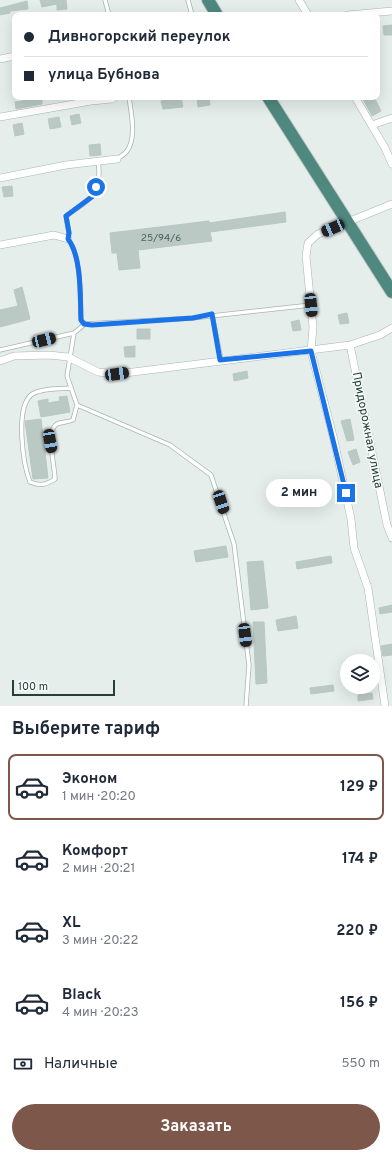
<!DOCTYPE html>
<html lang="ru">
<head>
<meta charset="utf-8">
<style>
	body { margin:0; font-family:Overpass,sans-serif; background:#f2f2f3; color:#1f2937; height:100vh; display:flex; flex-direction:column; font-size:15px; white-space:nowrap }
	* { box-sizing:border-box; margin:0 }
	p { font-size:13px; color:#747a83 }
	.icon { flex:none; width:22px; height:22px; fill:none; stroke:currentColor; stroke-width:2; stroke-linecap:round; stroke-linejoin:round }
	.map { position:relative; height:706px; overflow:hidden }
	.side { display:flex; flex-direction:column; background:#fff; flex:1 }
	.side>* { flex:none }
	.hud { position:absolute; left:12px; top:12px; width:368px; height:88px; border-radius:8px; box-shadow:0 4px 16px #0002; display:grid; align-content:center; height:88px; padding:0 12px; background:#fff }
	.buttons { position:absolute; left:340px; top:654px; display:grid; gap:8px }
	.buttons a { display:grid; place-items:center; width:40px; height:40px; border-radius:50%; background:#fff; box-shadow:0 4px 16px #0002; font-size:20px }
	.scale { position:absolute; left:12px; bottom:10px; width:103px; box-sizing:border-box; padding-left:4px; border:2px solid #24403b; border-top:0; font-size:11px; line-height:14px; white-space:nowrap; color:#24403b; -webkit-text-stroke:3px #f6faf8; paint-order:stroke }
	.end { position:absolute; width:18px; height:18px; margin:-9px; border:5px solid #1a73e8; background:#fff; box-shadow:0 0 0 2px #fff }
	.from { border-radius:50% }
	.bubble { position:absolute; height:28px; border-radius:14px; background:#fff; box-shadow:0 4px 16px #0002; font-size:13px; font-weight:700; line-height:28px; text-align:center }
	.car { position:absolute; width:12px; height:24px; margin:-12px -6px; border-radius:5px; box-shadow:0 0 3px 1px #0007; background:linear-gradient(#222 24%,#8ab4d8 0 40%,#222 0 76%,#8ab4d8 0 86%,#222 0) }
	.hud b { display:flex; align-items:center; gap:14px; height:38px; font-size:15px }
	.hud b+b { border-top:1px solid #e0e1e3 }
	.hud i { width:10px; height:10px; background:#1f2937 }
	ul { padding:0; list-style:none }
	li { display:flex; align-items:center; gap:12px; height:66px; margin:0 8px 6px; padding:0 4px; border:2px solid transparent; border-radius:8px }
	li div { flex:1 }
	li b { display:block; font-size:15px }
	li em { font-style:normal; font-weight:700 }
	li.selected { border-color:#7d574a }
	li>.icon { width:36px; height:36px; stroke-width:1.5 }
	h2 { padding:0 12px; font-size:18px; line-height:48px }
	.pay { display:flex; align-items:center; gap:10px; height:44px; padding:0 12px; font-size:15px }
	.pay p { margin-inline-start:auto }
	.cta { display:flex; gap:8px; margin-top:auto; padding:8px 12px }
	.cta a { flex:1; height:46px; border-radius:24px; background:#7d574a; color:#fff; font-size:16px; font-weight:700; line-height:46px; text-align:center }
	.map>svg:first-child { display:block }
	.building { fill:#bac9c4; stroke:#b8c8c2 }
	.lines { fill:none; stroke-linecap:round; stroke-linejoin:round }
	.service-casing { stroke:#a7b6b3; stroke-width:5 }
	.minor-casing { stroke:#a7b6b3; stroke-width:8 }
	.trunk-casing { stroke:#c2cac8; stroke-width:14 }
	.service { stroke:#fff; stroke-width:3.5 }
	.minor { stroke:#fff; stroke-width:7 }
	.trunk { stroke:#4e887e; stroke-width:12 }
	.route { stroke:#1a73e8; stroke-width:5 }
	.labels { text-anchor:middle; stroke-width:3; stroke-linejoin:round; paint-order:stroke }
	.number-label { font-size:10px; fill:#4a625d }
	.street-label { font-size:12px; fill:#24403b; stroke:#f6faf8 }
</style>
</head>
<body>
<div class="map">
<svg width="392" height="706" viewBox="0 0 392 706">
	<rect width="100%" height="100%" fill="#e5eeeb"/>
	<path class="building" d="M40,0h26l1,9 -10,1v-6l-15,3z
		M27,1l1,8 -18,2v2l-10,2v-7z
		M392,25v10h-8l-1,-9z
		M34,97h8v7l-26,5 -1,-7 19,-3z
		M181,97l2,10 -20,2 -2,-8z
		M197,97h12l1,8 -12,2z
		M362,97h12l7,14 -9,5z
		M79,114l2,9 -9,2 -2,-9z
		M59,117l2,10 -11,2 -2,-10z
		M22,123l2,11 -9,2 -2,-11z
		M100,144l1,11 -11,1 -1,-11z
		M12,186l1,10 -9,1 -2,-10z
		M285,212l1,10 -76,10 2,9 -74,9 2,18 -21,2 -2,-17h-5l-2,-20 99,-12v2z
		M22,287l8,32 -30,8v-17l18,-4 -4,-16z
		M347,313l2,10 -9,1 -2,-9z
		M299,320l2,10 -8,1 -2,-9z
		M137,329h13v10h-13z
		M135,346v11h-10l-1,-10z
		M247,371l1,7 -14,3 -1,-7z
		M67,396l3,16 -29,5 -3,-16 10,-2v4l12,-2 -1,-4z
		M41,419l7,59 -15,1 -8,-58z
		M350,419l4,21 -7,1 -6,-20z
		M356,449l4,13 -7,3 -5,-13z
		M226,546l2,11 -32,5 -2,-11z
		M331,556l1,7 -35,6 -1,-7z
		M263,561l5,47 -17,2 -4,-48z
		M392,605v7l-12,2 -1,-6z
		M296,616l2,12 -20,3 -2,-11z
		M253,622h11l3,61 -11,1z
		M392,644v11l-9,1 -2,-10z
		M333,685l1,6 -23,3 -1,-6z
		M372,693l1,6 -15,2v-6z"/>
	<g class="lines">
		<defs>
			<path id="service" d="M105,0l4,15
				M188,0l4,15
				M117,159c3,-2 8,-5 10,-8 10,-14 4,-38 2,-54
				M98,162c2,10 1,27 -6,34 -7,8 -18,14 -26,20l3,17 -1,6c14,18 12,58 13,81l4,4 -11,9 -7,43 10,29 93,40 41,30 23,69 15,121 -3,41
				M212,314l9,46
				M85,324l108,-6 118,-13
				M0,350l74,-17
				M71,388c-10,1 -32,0 -40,7 -16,14 -8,69 -1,87 10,4 16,3 25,-3 0,-12 -10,-49 2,-55 4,-2 11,-2 16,-4l4,-15"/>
			<path id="minor" d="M299,0l9,15
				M348,15l44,-4
				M0,59l15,-3
				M355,97l30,51 7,16
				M0,117l91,-16 21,-2 3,-2
				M372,125l20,-7
				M0,178l66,-13 51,-6
				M0,245l54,-10 14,4
				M350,345l37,180 5,13
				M0,361l14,-5 35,-1 19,2 30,15 19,2 233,-29 30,-10 12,-7
				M385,706l-17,-118 -14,-40 -3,-29 -17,-79 -23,-89 2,-24 -7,-71 2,-13 10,-9 74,-30"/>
			<path id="trunk" d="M208,0l9,15
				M268,97l124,195"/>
		</defs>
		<use href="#service" class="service-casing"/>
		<use href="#minor" class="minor-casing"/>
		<use href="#trunk" class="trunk-casing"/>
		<use href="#service" class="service"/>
		<use href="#minor" class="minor"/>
		<use href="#trunk" class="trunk"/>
	</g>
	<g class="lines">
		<path class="route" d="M96,187l-3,9 -27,20 3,17 -1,6c14,18 12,58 13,81l3,4 8,1 101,-7 19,-4 8,46 91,-9 35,142"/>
	</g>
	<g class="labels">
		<g class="number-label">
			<text x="161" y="241">25/94/6</text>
		</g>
		<g class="street-label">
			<text transform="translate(368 430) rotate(79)" y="4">Придорожная улица</text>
		</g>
	</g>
</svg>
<div class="buttons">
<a><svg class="icon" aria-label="layers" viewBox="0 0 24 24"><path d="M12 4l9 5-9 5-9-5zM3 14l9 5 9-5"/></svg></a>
</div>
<div class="scale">100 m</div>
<i class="end from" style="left:96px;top:187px"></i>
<i class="end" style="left:346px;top:493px"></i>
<div class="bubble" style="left:266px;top:479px;width:66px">2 мин</div>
<i class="car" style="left:333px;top:228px;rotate:247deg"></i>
<i class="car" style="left:311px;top:305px;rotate:174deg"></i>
<i class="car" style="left:44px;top:340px;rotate:77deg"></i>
<i class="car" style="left:117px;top:374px;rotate:82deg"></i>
<i class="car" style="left:50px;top:441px;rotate:170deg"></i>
<i class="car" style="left:221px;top:502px;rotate:162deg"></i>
<i class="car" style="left:245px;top:635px;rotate:173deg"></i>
<div class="hud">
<b><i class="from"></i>Дивногорский переулок</b>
<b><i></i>улица Бубнова</b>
</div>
</div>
<section class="side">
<h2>Выберите тариф</h2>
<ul>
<li class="selected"><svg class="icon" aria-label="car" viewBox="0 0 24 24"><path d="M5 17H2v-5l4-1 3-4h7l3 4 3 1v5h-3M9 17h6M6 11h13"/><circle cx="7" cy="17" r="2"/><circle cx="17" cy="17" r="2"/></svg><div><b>Эконом</b><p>1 мин · 20:20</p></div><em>129 ₽</em></li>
<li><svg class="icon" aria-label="car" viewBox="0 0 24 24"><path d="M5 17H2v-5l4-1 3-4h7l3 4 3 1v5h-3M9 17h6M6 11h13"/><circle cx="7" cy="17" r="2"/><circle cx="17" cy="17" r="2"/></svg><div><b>Комфорт</b><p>2 мин · 20:21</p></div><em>174 ₽</em></li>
<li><svg class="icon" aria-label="car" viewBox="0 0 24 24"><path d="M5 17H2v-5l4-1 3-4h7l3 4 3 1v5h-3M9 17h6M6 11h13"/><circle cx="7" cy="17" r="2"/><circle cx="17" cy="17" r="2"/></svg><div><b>XL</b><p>3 мин · 20:22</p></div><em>220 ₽</em></li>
<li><svg class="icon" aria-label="car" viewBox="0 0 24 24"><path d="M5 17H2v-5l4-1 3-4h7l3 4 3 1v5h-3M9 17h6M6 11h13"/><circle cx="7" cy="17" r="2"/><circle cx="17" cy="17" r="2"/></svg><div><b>Black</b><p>4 мин · 20:23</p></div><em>156 ₽</em></li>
</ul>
<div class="pay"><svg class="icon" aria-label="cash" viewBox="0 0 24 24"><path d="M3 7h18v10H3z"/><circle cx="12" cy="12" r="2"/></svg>Наличные<p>550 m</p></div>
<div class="cta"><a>Заказать</a></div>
</section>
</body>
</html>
